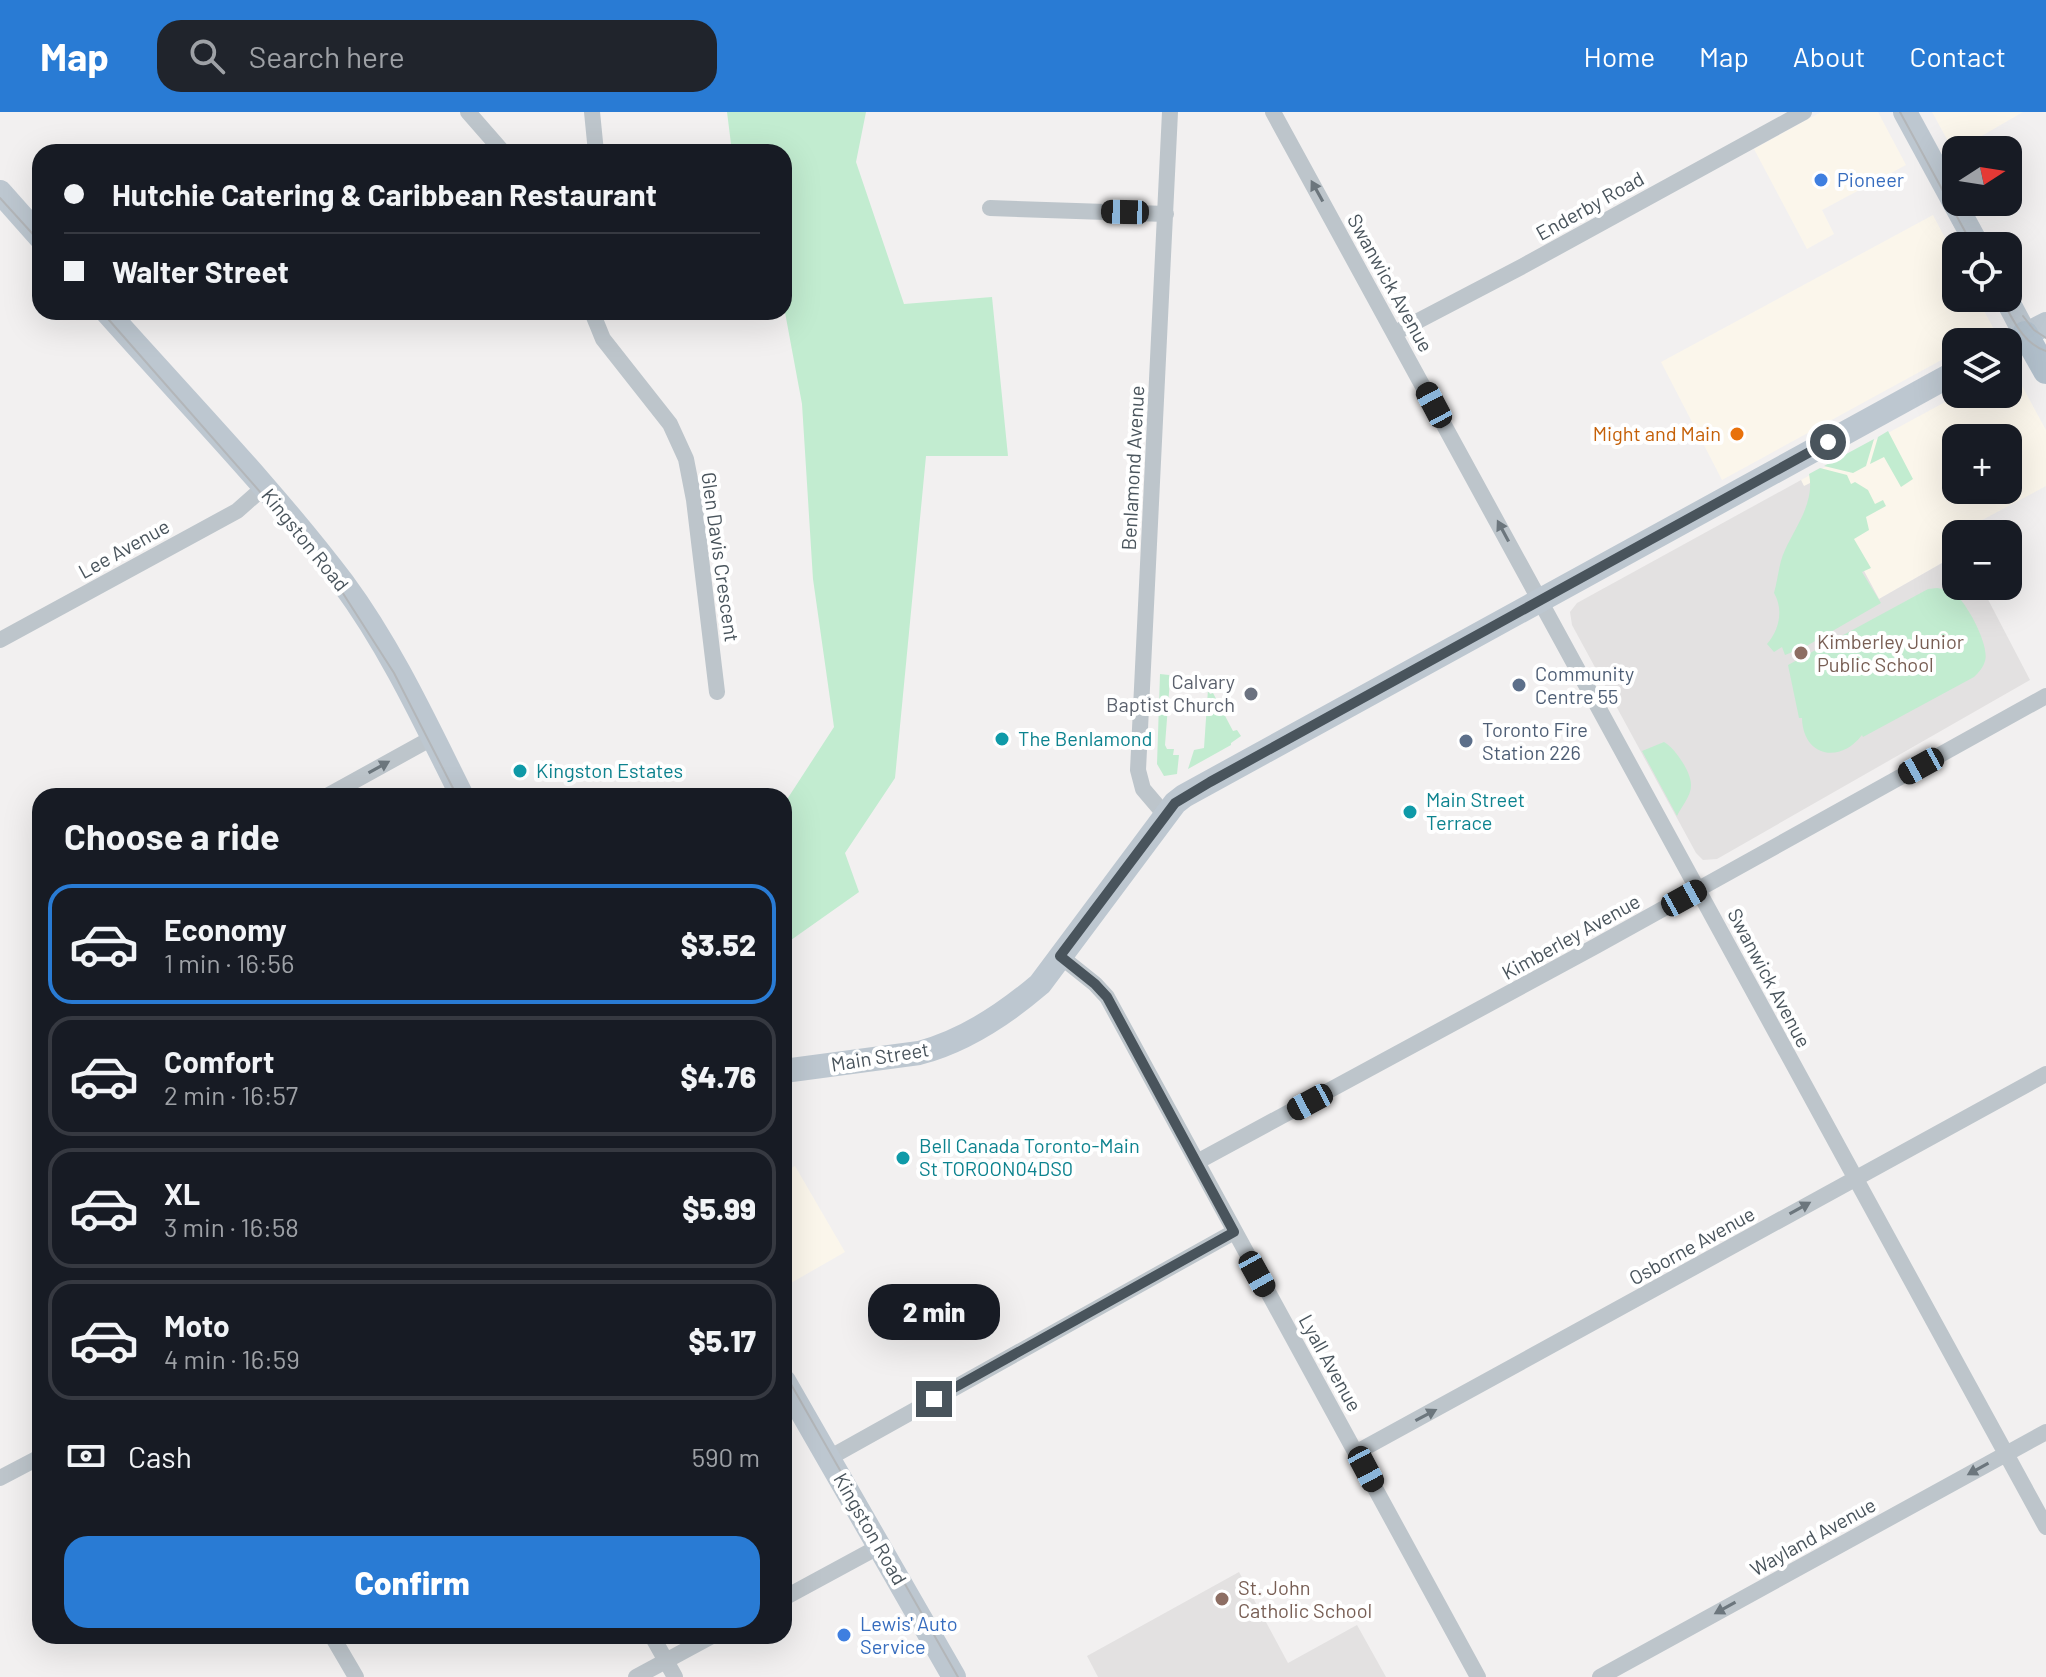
<!DOCTYPE html>
<html lang="en">
<head>
<meta charset="utf-8">
<style>
	body { margin:0; font-family:Barlow,sans-serif; background:#20242c; color:#f1f3f6; height:100vh; display:flex; flex-direction:column; font-size:30px; white-space:nowrap }
	* { box-sizing:border-box; margin:0 }
	p { font-size:26px; color:#9ea1a6 }
	.icon { flex:none; width:44px; height:44px; fill:none; stroke:currentColor; stroke-width:2; stroke-linecap:round; stroke-linejoin:round }
	.map { position:relative; flex:1; overflow:hidden }
	.sheet { position:absolute; left:32px; top:676px; width:760px; height:856px; display:flex; flex-direction:column; background:#171b24; border-radius:24px; box-shadow:0 8px 32px #0002 }
	.sheet>* { flex:none }
	.top-card { position:absolute; left:32px; top:32px; width:760px; height:176px; border-radius:24px; box-shadow:0 8px 32px #0002; display:grid; align-content:center; height:176px; padding:0 32px; background:#171b24 }
	.needle { width:52px; rotate:78deg }
	.tools { position:absolute; left:1942px; top:24px; display:grid; gap:16px }
	.tools a { display:grid; place-items:center; width:80px; height:80px; border-radius:16px; background:#171b24; box-shadow:0 8px 32px #0002; font-size:40px }
	.end { position:absolute; width:36px; height:36px; margin:-18px; border:10px solid #49545c; background:#fff; box-shadow:0 0 0 4px #fff }
	.from { border-radius:50% }
	.bubble { position:absolute; height:56px; border-radius:24px; background:#171b24; box-shadow:0 8px 32px #0002; font-size:26px; font-weight:800; line-height:56px; text-align:center }
	.car { position:absolute; width:24px; height:48px; margin:-24px -12px; border-radius:10px; box-shadow:0 0 6px 2px #0007; background:linear-gradient(#222 24%,#8ab4d8 0 40%,#222 0 76%,#8ab4d8 0 86%,#222 0) }
	.top-card b { display:flex; align-items:center; gap:28px; height:76px; font-size:30px }
	.top-card b+b { border-top:2px solid #363941 }
	.top-card i { width:20px; height:20px; background:#f1f3f6 }
	ul { padding:0; list-style:none }
	li { display:flex; align-items:center; gap:24px; height:120px; margin:0 16px 12px; padding:0 16px; border:4px solid #363941; border-radius:24px }
	li div { flex:1 }
	li b { display:block; font-size:30px }
	li em { font-style:normal; font-weight:800 }
	li.current { border-color:#297bd4 }
	li>.icon { width:72px; height:72px; stroke-width:1.5 }
	h2 { padding:0 32px; font-size:36px; line-height:96px }
	.pay { display:flex; align-items:center; gap:20px; height:88px; padding:0 32px; font-size:30px }
	.pay p { margin-inline-start:auto }
	.button { display:flex; gap:16px; margin-top:auto; padding:16px 32px }
	.button a { flex:1; height:92px; border-radius:24px; background:#297bd4; color:#fff; font-size:32px; font-weight:800; line-height:92px; text-align:center }
	header { display:flex; align-items:center; gap:48px; box-sizing:border-box; height:112px; padding:0 40px; background:#297bd4; color:#fff }
	header strong { font-size:38px }
	nav { display:flex; gap:44px; margin-inline-start:auto; font-size:28px }
	.search { width:560px; height:72px; background:#20242c; display:flex; align-items:center; gap:20px; box-sizing:border-box; padding:0 28px; border-radius:24px; color:#9ea1a6; font-size:30px }
	.map>svg:first-child { display:block }
	.commercial { fill:#fbf6eb; fill-rule:evenodd }
	.education { fill:#e3e1e1 }
	.green { fill:#c2ecd0 }
	.lines { fill:none; stroke-linecap:round; stroke-linejoin:round }
	.street { stroke:#bdc5cb; stroke-width:16 }
	.secondary { stroke:#bdc7d0; stroke-width:24 }
	.primary { stroke:#b2c0cc; stroke-width:26 }
	.tram { stroke:#b3b6b9; stroke-width:2 }
	.oneway { fill:#6c767d }
	.route { stroke:#49545c; stroke-width:10 }
	.shop-dot { fill:#3f7fe0; stroke:#fff; stroke-width:3 }
	.food-dot { fill:#e8710a; stroke:#fff; stroke-width:3 }
	.education-dot { fill:#8d6e63; stroke:#fff; stroke-width:3 }
	.service-dot { fill:#5c6f8a; stroke:#fff; stroke-width:3 }
	.worship-dot { fill:#6b7280; stroke:#fff; stroke-width:3 }
	.culture-dot { fill:#0f9aa8; stroke:#fff; stroke-width:3 }
	.labels { text-anchor:middle; stroke-width:8; stroke-linejoin:round; paint-order:stroke }
	.shop-label { font-size:20px; fill:#366cbe; stroke:#fff; text-anchor:start }
	.street-label { font-size:20px; fill:#49545c; stroke:#fff }
	.food-label { font-size:20px; fill:#c56008; stroke:#fff; text-anchor:end }
	.education-label { font-size:20px; fill:#785e54; stroke:#fff; text-anchor:start }
	.service-label { font-size:20px; fill:#4e5e75; stroke:#fff; text-anchor:start }
	.worship-label { font-size:20px; fill:#5b616d; stroke:#fff; text-anchor:end }
	.culture-label { font-size:20px; fill:#0d838f; stroke:#fff; text-anchor:start }
</style>
</head>
<body>
<header>
<strong>Map</strong>
<div class="search"><svg class="icon" aria-label="search" viewBox="0 0 24 24"><circle cx="10" cy="10" r="6"/><path d="M15 15l6 6"/></svg>Search here</div>
<nav><a>Home</a><a>Map</a><a>About</a><a>Contact</a></nav>
</header>
<div class="map">
<svg width="2046" height="1565" viewBox="0 0 2046 1565">
	<rect width="100%" height="100%" fill="#f2f0f0"/>
	<path class="commercial" d="M1821,0h57l28,53 -84,45 12,24 -27,15 -53,-100z
		M1932,0h91l-69,40z
		M1933,103l23,44v39h21l18,33 -20,11h-19v10l-234,128 -61,-118z
		M2011,254l35,64v56l-90,48v21l-77,44 -61,-114 -14,2 -3,-7 159,-86h48v-27zM1956,326h52v52h-52z
		M795,1054l50,86 -61,35v-115z"/>
	<path class="education" d="M1801,368l3,6 8,-4 6,3 61,114 77,-44v31h25l49,94 -313,179 -14,1 -7,-7 -124,-228 -2,-13 7,-9z
		M1239,1460l49,91 69,-38 29,52h-288l-11,-21z"/>
	<path class="green" d="M727,0h139l-10,50 48,142 88,-7 16,159h-82l-31,322 -50,75 14,39 -75,53v-141l50,-77 -21,-148 -11,-175 -18,-97v-155h-52z
		M1888,319l25,48 -12,8 -17,-30 -14,7 8,-27z
		M1874,327l-8,27 -13,7 -29,-7z
		M1820,356l27,7 4,9 4,-2 13,8 7,14 8,-4 3,6 -20,11 3,13 -15,9 17,29 -9,4 19,31 -78,45 -18,7 -3,-8 -8,5 -7,-8c12,-14 17,-34 7,-51 4,-14 5,-31 11,-43 11,-24 30,-48 24,-76z
		M1937,476c6,1 12,2 18,6 12,9 35,52 30,67 -2,7 -6,11 -11,16l-111,60 -1,-2c-22,29 -59,22 -60,-17h-3l-11,-53 140,-76z
		M1160,562l9,1 1,4 -5,66 2,4h7l-1,6h6l-2,19 -13,2 -7,-12z
		M1208,577l2,5 3,-1 20,38 4,-1 4,6 -10,7v2l-43,24 6,-19 10,-2z
		M1664,630c11,6 28,31 27,44 0,10 -10,21 -14,30l-35,-65z"/>
	<g class="lines">
		<path class="street" d="M468,0l35,40
			M592,0l4,40
			M1273,0l773,1415
			M990,96l176,6
			M592,200l11,27 67,85 16,35 8,41 23,192
			M1395,221l128,-67 281,-154
			M0,528l237,-129 26,-23
			M327,684l105,-58
			M1166,704l-23,-27 -5,-19 32,-658
			M1060,844l35,28 12,13 371,680
			M1197,1050l399,-216 450,-250
			M1357,1340l689,-378
			M829,1346l405,-226
			M0,1366l40,-21
			M784,1486l96,-52
			M332,1524l24,41
			M652,1524l23,41
			M636,1565l76,-41
			M1600,1565l446,-245"/>
		<path class="secondary" d="M1905,0l73,134
			M0,80l40,45
			M2006,186l19,36
			M107,200c79,89 164,176 236,271 48,65 83,141 119,213
			M2008,232l38,-20
			M784,959l135,-18c46,-12 86,-39 121,-69l135,-181 9,-7 772,-424
			M784,1269l170,296"/>
		<path class="primary" d="M2025,222l21,37"/>
		<path class="tram" d="M1900,0l73,134
			M0,86l40,44
			M2001,186c12,21 21,45 45,53
			M102,200l195,222 40,50 57,89 63,123
			M2023,204l11,14 12,8
			M784,1260l174,305"/>
	</g>
	<defs><path id="oneway-solid" d="M-6-.8H1V-3.2L6.5 0L1 3.2V.8H-6Z" transform="scale(2)"/></defs>
	<g class="oneway">
		<use href="#oneway-solid" transform="translate(1317 79) rotate(-119)"/>
		<use href="#oneway-solid" transform="translate(1503 419) rotate(-118)"/>
		<use href="#oneway-solid" transform="translate(379 655) rotate(-29)"/>
		<use href="#oneway-solid" transform="translate(1800 1096) rotate(-29)"/>
		<use href="#oneway-solid" transform="translate(1426 1303) rotate(-28)"/>
		<use href="#oneway-solid" transform="translate(1978 1357) rotate(151)"/>
		<use href="#oneway-solid" transform="translate(1725 1496) rotate(151)"/>
	</g>
	<g class="lines">
		<path class="route" d="M934,1287l300,-167 -127,-235 -12,-13 -35,-28 115,-153 35,-21 618,-340"/>
	</g>
	<g class="shop-dot">
		<circle cx="1821" cy="68" r="8"/>
		<circle cx="844" cy="1523" r="8"/>
	</g>
	<circle class="food-dot" cx="1737" cy="322" r="8"/>
	<g class="education-dot">
		<circle cx="1801" cy="541" r="8"/>
		<circle cx="1222" cy="1487" r="8"/>
	</g>
	<g class="service-dot">
		<circle cx="1519" cy="573" r="8"/>
		<circle cx="1466" cy="629" r="8"/>
	</g>
	<circle class="worship-dot" cx="1251" cy="582" r="8"/>
	<g class="culture-dot">
		<circle cx="1002" cy="627" r="8"/>
		<circle cx="520" cy="659" r="8"/>
		<circle cx="1410" cy="700" r="8"/>
		<circle cx="903" cy="1046" r="8"/>
	</g>
	<g class="labels">
		<g class="shop-label">
			<text x="1837" y="75">Pioneer</text>
			<text x="860" y="1519">Lewis' Auto<tspan x="860" dy="23">Service</tspan></text>
		</g>
		<g class="street-label">
			<text transform="translate(1590 94) rotate(-29)" y="7">Enderby Road</text>
			<text transform="translate(1390 171) rotate(61)" y="7">Swanwick Avenue</text>
			<text transform="translate(1133 356) rotate(-87)" y="7">Benlamond Avenue</text>
			<text transform="translate(305 428) rotate(51)" y="7">Kingston Road</text>
			<text transform="translate(124 437) rotate(-29)" y="7">Lee Avenue</text>
			<text transform="translate(720 445) rotate(82)" y="7">Glen Davis Crescent</text>
			<text transform="translate(1571 825) rotate(-29)" y="7">Kimberley Avenue</text>
			<text transform="translate(1769 866) rotate(62)" y="7">Swanwick Avenue</text>
			<text transform="translate(880 945) rotate(-9)" y="7">Main Street</text>
			<text transform="translate(1692 1134) rotate(-29)" y="7">Osborne Avenue</text>
			<text transform="translate(1330 1251) rotate(61)" y="7">Lyall Avenue</text>
			<text transform="translate(870 1417) rotate(60)" y="7">Kingston Road</text>
			<text transform="translate(1813 1425) rotate(-29)" y="7">Wayland Avenue</text>
		</g>
		<g class="food-label">
			<text x="1721" y="329">Might and Main</text>
		</g>
		<g class="education-label">
			<text x="1817" y="537">Kimberley Junior<tspan x="1817" dy="23">Public School</tspan></text>
			<text x="1238" y="1483">St. John<tspan x="1238" dy="23">Catholic School</tspan></text>
		</g>
		<g class="service-label">
			<text x="1535" y="569">Community<tspan x="1535" dy="23">Centre 55</tspan></text>
			<text x="1482" y="625">Toronto Fire<tspan x="1482" dy="23">Station 226</tspan></text>
		</g>
		<g class="worship-label">
			<text x="1235" y="577">Calvary<tspan x="1235" dy="23">Baptist Church</tspan></text>
		</g>
		<g class="culture-label">
			<text x="1018" y="634">The Benlamond</text>
			<text x="536" y="666">Kingston Estates</text>
			<text x="1426" y="695">Main Street<tspan x="1426" dy="23">Terrace</tspan></text>
			<text x="919" y="1041">Bell Canada Toronto-Main<tspan x="919" dy="23">St TOROON04DS0</tspan></text>
		</g>
	</g>
</svg>
<div class="tools">
<a><svg class="needle" viewBox="-14 -14 28 28"><path d="M0-13l5 13h-10z" fill="#e53935"/><path d="M0 13l5-13h-10z" fill="#9ea1a6"/></svg></a>
<a><svg class="icon" aria-label="locate" viewBox="0 0 24 24"><circle cx="12" cy="12" r="6"/><path d="M12 2v4M12 18v4M2 12h4M18 12h4"/></svg></a>
<a><svg class="icon" aria-label="layers" viewBox="0 0 24 24"><path d="M12 4l9 5-9 5-9-5zM3 14l9 5 9-5"/></svg></a>
<a>+</a>
<a>−</a>
</div>
<i class="end from" style="left:1828px;top:330px"></i>
<i class="end" style="left:934px;top:1287px"></i>
<div class="bubble" style="left:868px;top:1172px;width:132px">2 min</div>
<i class="car" style="left:1125px;top:100px;rotate:271deg"></i>
<i class="car" style="left:1434px;top:293px;rotate:332deg"></i>
<i class="car" style="left:1921px;top:654px;rotate:241deg"></i>
<i class="car" style="left:1684px;top:786px;rotate:61deg"></i>
<i class="car" style="left:1310px;top:990px;rotate:242deg"></i>
<i class="car" style="left:1257px;top:1162px;rotate:151deg"></i>
<i class="car" style="left:1366px;top:1357px;rotate:152deg"></i>
<div class="top-card">
<b><i class="from"></i>Hutchie Catering &amp; Caribbean Restaurant</b>
<b><i></i>Walter Street</b>
</div>
<section class="sheet">
<h2>Choose a ride</h2>
<ul>
<li class="current"><svg class="icon" aria-label="car" viewBox="0 0 24 24"><path d="M5 17H2v-5l4-1 3-4h7l3 4 3 1v5h-3M9 17h6M6 11h13"/><circle cx="7" cy="17" r="2"/><circle cx="17" cy="17" r="2"/></svg><div><b>Economy</b><p>1 min · 16:56</p></div><em>$3.52</em></li>
<li><svg class="icon" aria-label="car" viewBox="0 0 24 24"><path d="M5 17H2v-5l4-1 3-4h7l3 4 3 1v5h-3M9 17h6M6 11h13"/><circle cx="7" cy="17" r="2"/><circle cx="17" cy="17" r="2"/></svg><div><b>Comfort</b><p>2 min · 16:57</p></div><em>$4.76</em></li>
<li><svg class="icon" aria-label="car" viewBox="0 0 24 24"><path d="M5 17H2v-5l4-1 3-4h7l3 4 3 1v5h-3M9 17h6M6 11h13"/><circle cx="7" cy="17" r="2"/><circle cx="17" cy="17" r="2"/></svg><div><b>XL</b><p>3 min · 16:58</p></div><em>$5.99</em></li>
<li><svg class="icon" aria-label="car" viewBox="0 0 24 24"><path d="M5 17H2v-5l4-1 3-4h7l3 4 3 1v5h-3M9 17h6M6 11h13"/><circle cx="7" cy="17" r="2"/><circle cx="17" cy="17" r="2"/></svg><div><b>Moto</b><p>4 min · 16:59</p></div><em>$5.17</em></li>
</ul>
<div class="pay"><svg class="icon" aria-label="cash" viewBox="0 0 24 24"><path d="M3 7h18v10H3z"/><circle cx="12" cy="12" r="2"/></svg>Cash<p>590 m</p></div>
<div class="button"><a>Confirm</a></div>
</section>
</div>
</body>
</html>
